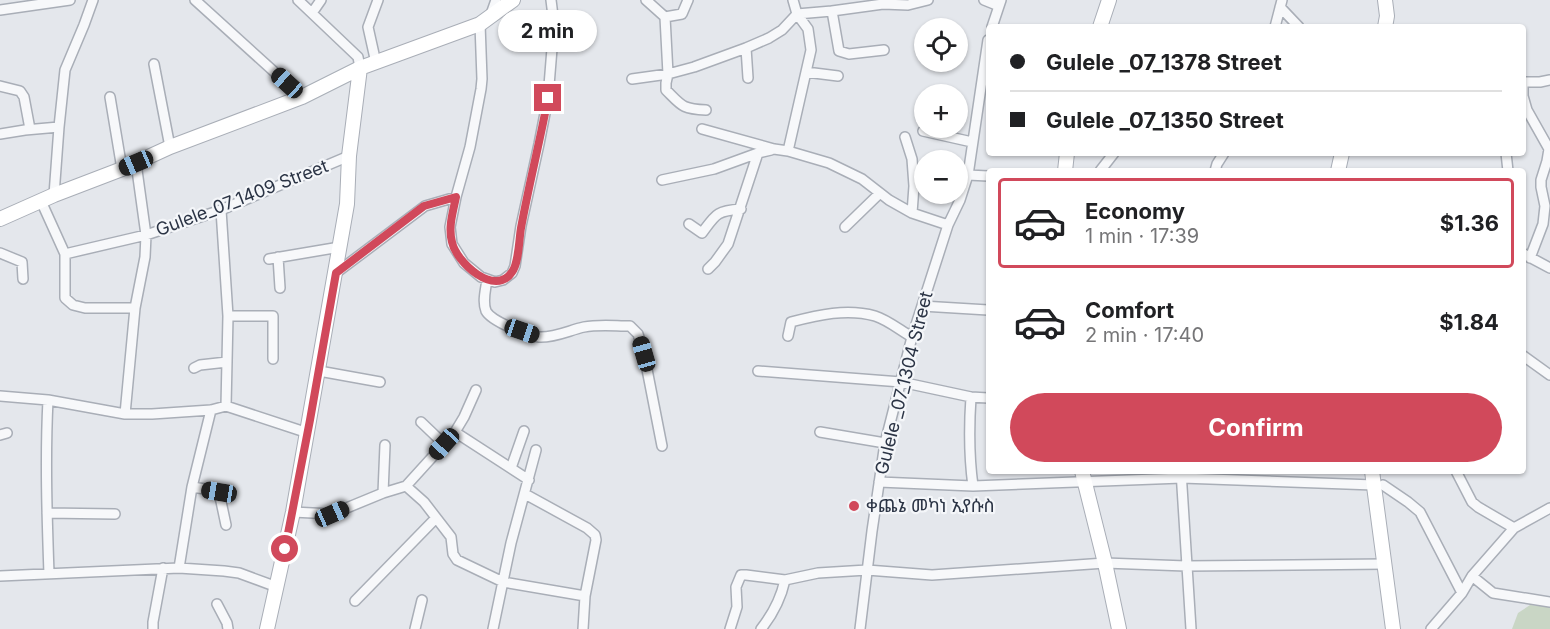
<!DOCTYPE html>
<html lang="en">
<head>
<meta charset="utf-8">
<style>
	body { margin:0; font-family:Inter,"Noto Sans Ethiopic",sans-serif; background:#f6f6f6; color:#202124; height:100vh; display:flex; flex-direction:column; font-size:22px; white-space:nowrap }
	* { box-sizing:border-box; margin:0 }
	p { font-size:20px; color:#757577 }
	.icon { flex:none; width:33px; height:33px; fill:none; stroke:currentColor; stroke-width:2; stroke-linecap:round; stroke-linejoin:round }
	.map { position:relative; flex:1; overflow:hidden }
	.side { position:absolute; left:986px; top:168px; width:540px; height:306px; display:flex; flex-direction:column; background:#fff; border-radius:6px; box-shadow:0 2px 4px #0004 }
	.side>* { flex:none }
	.top-card { position:absolute; left:986px; top:24px; width:540px; height:132px; border-radius:6px; box-shadow:0 2px 4px #0004; display:grid; align-content:center; height:132px; padding:0 24px; background:#fff }
	.buttons { position:absolute; left:914px; top:18px; display:grid; gap:12px }
	.buttons a { display:grid; place-items:center; width:54px; height:54px; border-radius:50%; background:#fff; box-shadow:0 2px 4px #0004; font-size:30px }
	.end { position:absolute; width:27px; height:27px; margin:-14px; border:8px solid #d1495b; background:#fff; box-shadow:0 0 0 3px #fff }
	.from { border-radius:50% }
	.bubble { position:absolute; height:42px; border-radius:21px; background:#fff; box-shadow:0 2px 4px #0004; font-size:20px; font-weight:700; line-height:42px; text-align:center }
	.car { position:absolute; width:18px; height:36px; margin:-18px -9px; border-radius:8px; box-shadow:0 0 4px 2px #0007; background:linear-gradient(#222 24%,#8ab4d8 0 40%,#222 0 76%,#8ab4d8 0 86%,#222 0) }
	.top-card b { display:flex; align-items:center; gap:21px; height:57px; font-size:22px }
	.top-card b+b { border-top:2px solid #e0e0e0 }
	.top-card i { width:15px; height:15px; background:#202124 }
	ul { padding:10px 0 0; list-style:none }
	li { display:flex; align-items:center; gap:18px; height:90px; margin:0 12px 9px; padding:0 12px; border:3px solid transparent; border-radius:6px }
	li div { flex:1 }
	li b { display:block; font-size:22px }
	li em { font-style:normal; font-weight:700 }
	li.selected { border-color:#d1495b }
	li>.icon { width:54px; height:54px; stroke-width:1.5 }
	.button { display:flex; gap:12px; margin-top:auto; padding:12px 24px }
	.button a { flex:1; height:69px; border-radius:36px; background:#d1495b; color:#fff; font-size:24px; font-weight:700; line-height:69px; text-align:center }
	.map>svg:first-child { display:block }
	.green { fill:#c9d6c5 }
	.lines { fill:none; stroke-linecap:round; stroke-linejoin:round }
	.minor-casing { stroke:#a9aeb7; stroke-width:12 }
	.secondary-casing { stroke:#a9aeb7; stroke-width:16 }
	.minor { stroke:#f7f8fa; stroke-width:9 }
	.secondary { stroke:#fff; stroke-width:14 }
	.route { stroke:#d1495b; stroke-width:8 }
	.poi-dot { fill:#d1495b; stroke:#f4f6f9; stroke-width:2 }
	.labels { text-anchor:middle; stroke-width:4.5; stroke-linejoin:round; paint-order:stroke }
	.street-label { font-size:18px; fill:#2b3445; stroke:#f4f6f9 }
	.poi-label { font-size:18px; fill:#2b3445; stroke:#f4f6f9; text-anchor:start }
</style>
</head>
<body>
<div class="map">
<svg width="1550" height="629" viewBox="0 0 1550 629">
	<rect width="100%" height="100%" fill="#e4e7ec"/>
	<path class="green" d="M1530,605l20,2v22h-38l6,-16z"/>
	<g class="lines">
		<defs>
			<path id="minor" d="M195,0l107,97
				M298,0l60,57 2,11
				M646,0l19,17 17,-3 6,-14
				M984,0l15,6
				M1280,7l19,20
				M0,10l70,-10
				M832,11l7,40 10,3 35,-4
				M312,13l9,-13
				M490,17l6,-17
				M665,17l3,57 -2,9v7c16,16 16,19 40,20
				M480,24l2,55 -1,10 -11,58 -14,50 -6,30 2,17 12,19 17,14 14,5 8,-2 9,-7 3,-7 6,-40 18,-82 9,-46 6,-74 -3,-24
				M992,27l9,-27
				M1275,27l7,-27
				M746,48l2,30
				M376,63l-8,-36 10,-27
				M154,64l16,83
				M806,72l32,4
				M632,79l36,-5 26,-7 52,-19 23,-10 13,-8 15,-16 35,-3 51,-7 25,1 20,-5
				M1522,82h18l10,-2
				M1523,83v13l4,14 22,39 -2,12 -6,19v7l4,19 -2,18 -13,34
				M0,86l20,5 4,6 6,32
				M110,97l12,72
				M702,129l72,20 14,2 41,12 33,16 27,21 23,13 36,12
				M923,131l49,11
				M0,134l25,-4 34,-3
				M905,137l7,22 2,27 -2,27
				M788,151l23,-101 -3,-21 -11,-15 -4,-14
				M1506,153l2,18
				M1100,171l14,-18
				M1215,171l2,-7 7,-11
				M968,175l20,1
				M662,180l52,-11 44,-16
				M54,195l5,-68 6,-57 19,-45 9,-25
				M41,201l24,53v44l8,7 12,3h50
				M221,210l7,106 -2,90
				M689,224l13,9c14,-19 14,-22 39,-24
				M845,227l35,-34
				M0,253l22,9 1,17
				M1522,253l28,15
				M65,254l81,-19 75,-25 128,-54
				M278,257l2,31
				M269,259l71,-12
				M708,269l7,-7 13,-18 30,-91 13,-3
				M336,273l89,-67 31,-9
				M487,279c-1,10 -5,22 -1,32 5,10 42,25 53,26 15,1 31,-7 45,-10 15,-3 31,-1 46,-1l8,8 6,20 18,92
				M922,306l66,4
				M228,316h45v43
				M788,336l3,-14c27,-7 56,-14 84,-6 13,4 26,15 37,21
				M1522,355l28,20
				M194,368l6,-3 27,-3
				M319,371l61,11
				M758,371l143,11 70,15 17,1
				M0,396l48,4 77,14h27l59,-4 15,-4 82,27
				M971,397c-2,29 -2,60 2,89
				M48,400c-3,58 -1,117 1,174
				M125,414l10,-106 10,-51 1,-22 -10,-72
				M421,422l23,22
				M455,432l74,48
				M820,432l65,11
				M0,435l7,-2
				M511,468l13,-37
				M1181,471l10,158
				M1456,471l16,31 6,5 36,21
				M879,482l94,4 209,-8 192,7
				M1383,485l25,17 12,10 42,81
				M406,486l18,16 27,35 2,17 4,6 46,22 82,14
				M192,487l39,6
				M219,492l7,33
				M383,493l2,-48
				M525,494l62,34 8,7 1,5 -11,56 -2,33
				M293,512l39,2 51,-21 23,-7 49,-54 9,-15 12,-27
				M47,513l68,1
				M179,568l13,-81 19,-77
				M0,576l179,-8 45,3 15,2 38,14
				M1472,576l21,17 57,9
				M355,601l81,-83
				M217,604l10,19 1,6
				M153,629v-7l10,-54
				M415,629l7,-29
				M493,629l18,-86 25,-93
				M730,629l7,-22 -1,-20 5,-12h5l39,5
				M761,629c12,-15 20,-31 24,-49l33,-7 49,-3 65,5 173,-12 81,3 199,-2
				M860,629l12,-98 13,-88 27,-106 36,-112 12,-25 8,-25 20,-135
				M1431,629l31,-36 10,-17 42,-48 36,-20"/>
			<path id="secondary" d="M1385,0l2,16 -2,11
				M1100,27l9,-27
				M1065,171l2,-18
				M1338,171l4,-18
				M0,219l54,-24 68,-26 48,-22 132,-50 58,-29 120,-44 33,-24
				M1082,471l23,92 14,66
				M1372,471l21,158
				M267,629l26,-117 54,-308 2,-48 11,-88"/>
		</defs>
		<use href="#minor" class="minor-casing"/>
		<use href="#secondary" class="secondary-casing"/>
		<use href="#minor" class="minor"/>
		<use href="#secondary" class="secondary"/>
	</g>
	<g class="lines">
		<path class="route" d="M285,549l25,-129 26,-147 88,-67 32,-9c-3,15 -8,30 -4,45 4,20 43,56 60,30 7,-9 7,-33 9,-44 8,-44 19,-87 27,-130"/>
	</g>
	<circle class="poi-dot" cx="854" cy="506" r="6"/>
	<g class="labels">
		<g class="street-label">
			<text transform="translate(242 198) rotate(-21)" y="6">Gulele_07_1409 Street</text>
			<text transform="translate(904 383) rotate(-76)" y="6">Gulele _07_1304 Street</text>
		</g>
		<g class="poi-label">
			<text x="866" y="512">ቀጨኔ መካነ ኢየሱስ</text>
		</g>
	</g>
</svg>
<div class="buttons">
<a><svg class="icon" aria-label="locate" viewBox="0 0 24 24"><circle cx="12" cy="12" r="6"/><path d="M12 2v4M12 18v4M2 12h4M18 12h4"/></svg></a>
<a>+</a>
<a>−</a>
</div>
<i class="end from" style="left:285px;top:549px"></i>
<i class="end" style="left:548px;top:98px"></i>
<div class="bubble" style="left:498px;top:10px;width:99px">2 min</div>
<i class="car" style="left:287px;top:83px;rotate:312deg"></i>
<i class="car" style="left:136px;top:163px;rotate:247deg"></i>
<i class="car" style="left:522px;top:331px;rotate:109deg"></i>
<i class="car" style="left:644px;top:354px;rotate:344deg"></i>
<i class="car" style="left:444px;top:444px;rotate:222deg"></i>
<i class="car" style="left:219px;top:492px;rotate:279deg"></i>
<i class="car" style="left:332px;top:514px;rotate:66deg"></i>
<div class="top-card">
<b><i class="from"></i>Gulele _07_1378 Street</b>
<b><i></i>Gulele _07_1350 Street</b>
</div>
<section class="side">
<ul>
<li class="selected"><svg class="icon" aria-label="car" viewBox="0 0 24 24"><path d="M5 17H2v-5l4-1 3-4h7l3 4 3 1v5h-3M9 17h6M6 11h13"/><circle cx="7" cy="17" r="2"/><circle cx="17" cy="17" r="2"/></svg><div><b>Economy</b><p>1 min · 17:39</p></div><em>$1.36</em></li>
<li><svg class="icon" aria-label="car" viewBox="0 0 24 24"><path d="M5 17H2v-5l4-1 3-4h7l3 4 3 1v5h-3M9 17h6M6 11h13"/><circle cx="7" cy="17" r="2"/><circle cx="17" cy="17" r="2"/></svg><div><b>Comfort</b><p>2 min · 17:40</p></div><em>$1.84</em></li>
</ul>
<div class="button"><a>Confirm</a></div>
</section>
</div>
</body>
</html>
